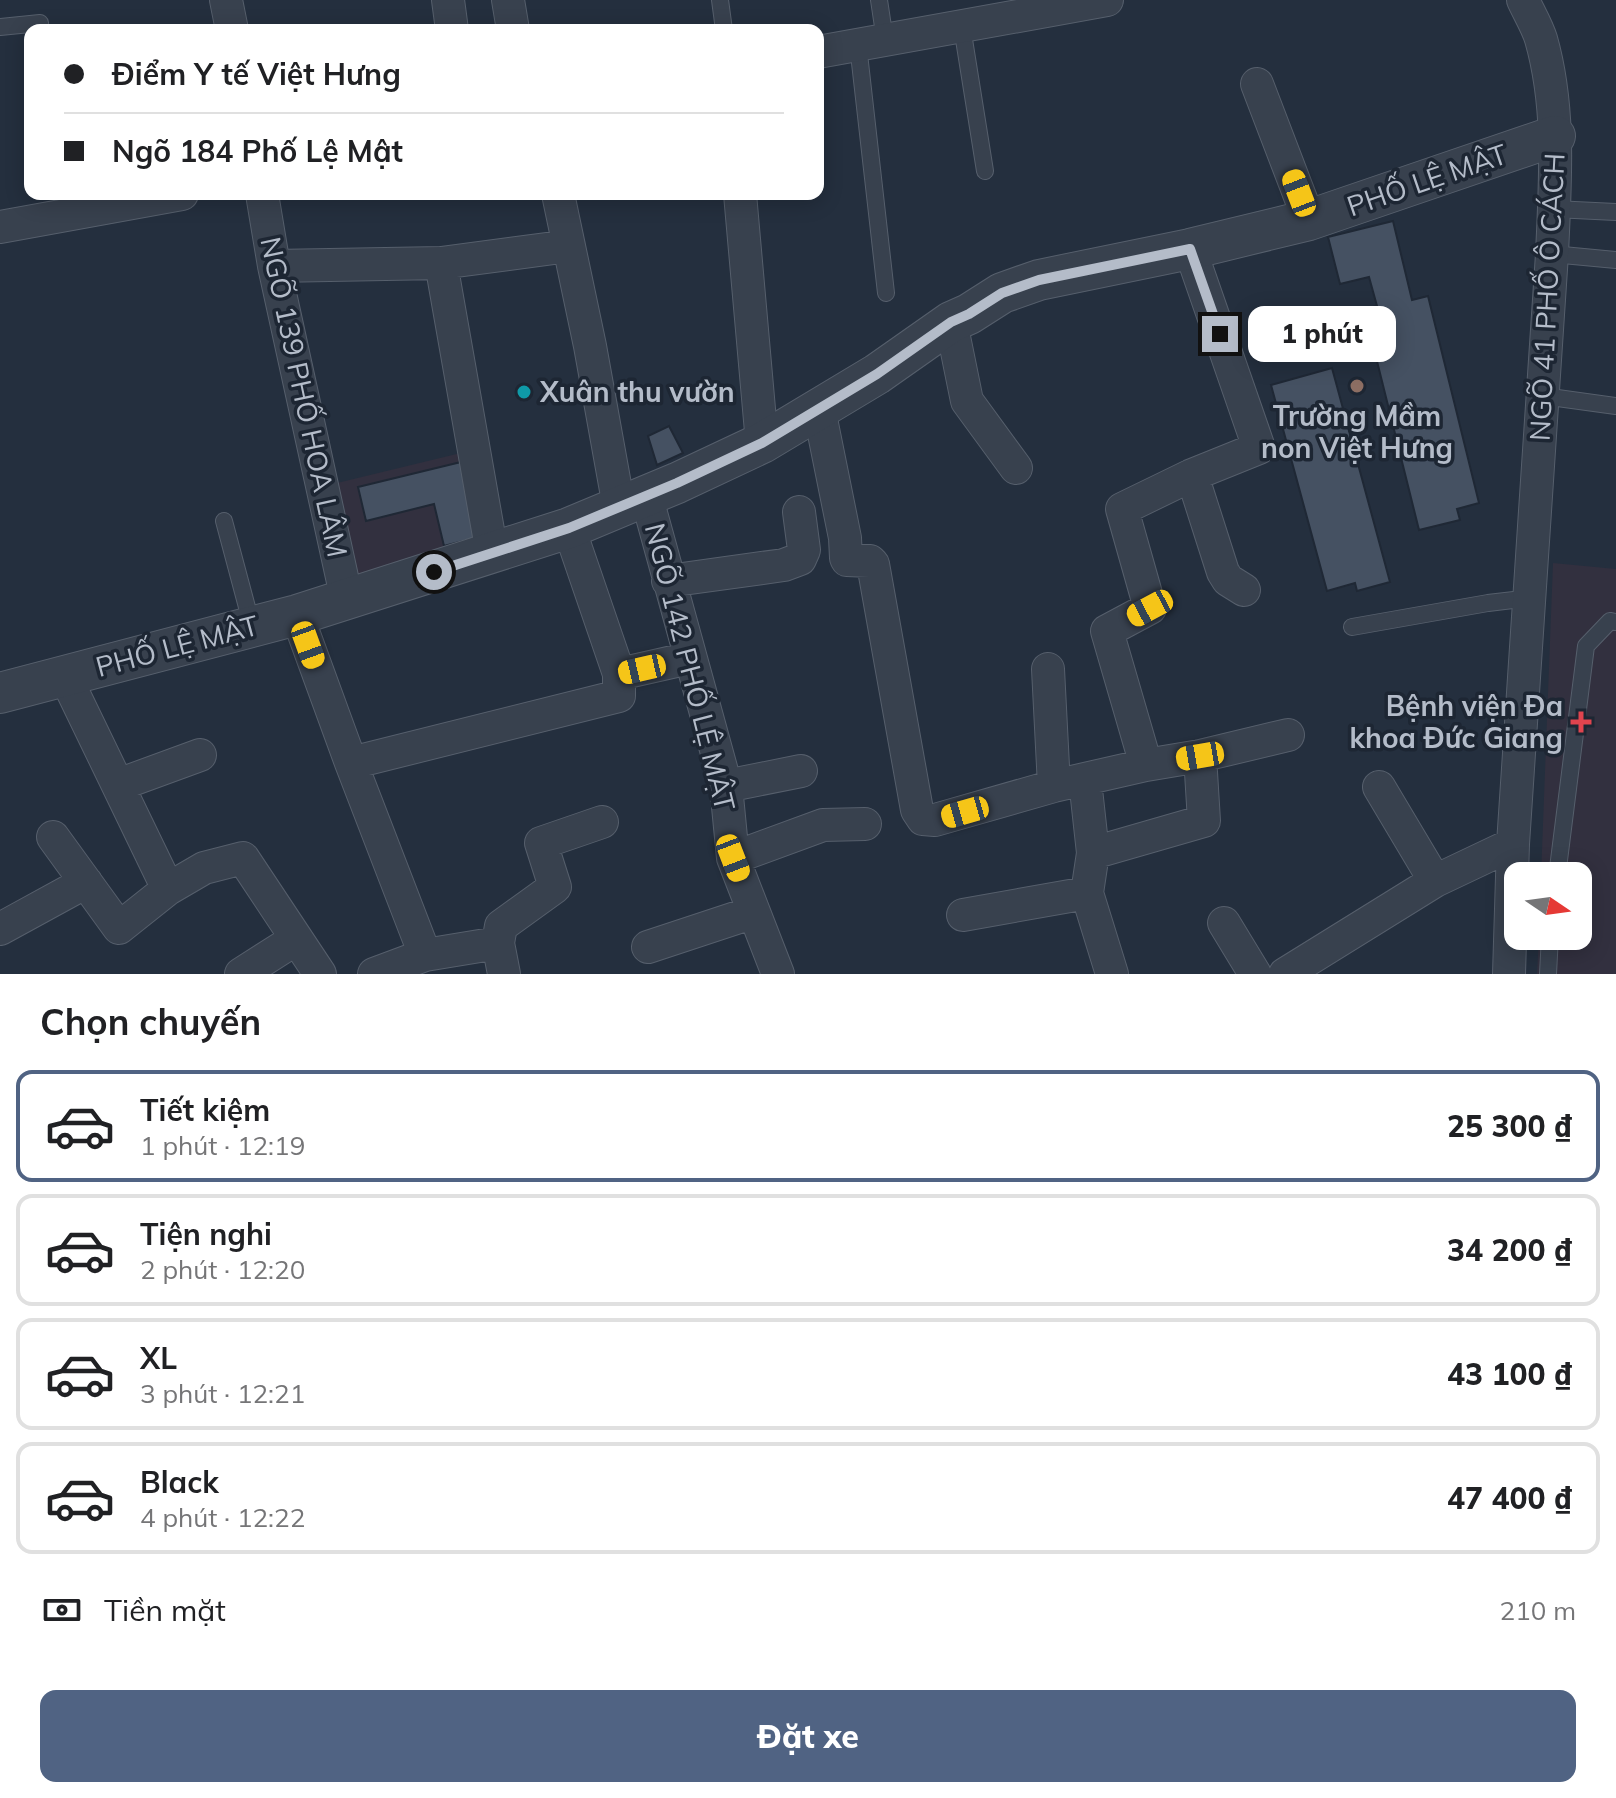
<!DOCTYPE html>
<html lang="vi">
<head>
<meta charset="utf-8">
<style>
	body { margin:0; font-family:Mulish,sans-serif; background:#f2f2f2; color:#202124; height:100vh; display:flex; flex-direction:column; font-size:30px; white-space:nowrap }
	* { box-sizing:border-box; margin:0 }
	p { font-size:26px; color:#757577 }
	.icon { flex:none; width:44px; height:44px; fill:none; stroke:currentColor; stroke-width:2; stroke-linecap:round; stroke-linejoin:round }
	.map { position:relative; height:974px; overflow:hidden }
	.drawer { display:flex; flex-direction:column; background:#fff; flex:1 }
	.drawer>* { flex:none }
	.banner { position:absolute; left:24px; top:24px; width:800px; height:176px; border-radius:16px; box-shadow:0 4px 20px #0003; display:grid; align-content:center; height:176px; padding:0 40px; background:#fff }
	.needle { width:52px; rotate:103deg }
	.buttons { position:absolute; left:1504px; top:862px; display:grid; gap:16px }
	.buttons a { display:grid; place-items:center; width:88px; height:88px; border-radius:16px; background:#fff; box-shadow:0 4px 20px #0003; font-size:40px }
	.end { position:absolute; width:36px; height:36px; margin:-18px; border:10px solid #b4bcc9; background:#111; box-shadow:0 0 0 4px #111 }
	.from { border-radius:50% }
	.bubble { position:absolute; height:56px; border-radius:16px; background:#fff; box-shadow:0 4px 20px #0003; font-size:26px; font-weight:800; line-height:56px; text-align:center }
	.car { position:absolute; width:24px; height:48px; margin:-24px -12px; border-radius:10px; box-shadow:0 0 6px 2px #0007; background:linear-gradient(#f5c518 24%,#345 0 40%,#f5c518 0 76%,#345 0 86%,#f5c518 0) }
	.banner b { display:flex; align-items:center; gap:28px; height:76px; font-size:30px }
	.banner b+b { border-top:2px solid #e0e0e0 }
	.banner i { width:20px; height:20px; background:#202124 }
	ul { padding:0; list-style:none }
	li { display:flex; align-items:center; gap:24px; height:112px; margin:0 16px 12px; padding:0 24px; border:4px solid #e0e0e0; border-radius:16px }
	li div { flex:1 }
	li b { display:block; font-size:30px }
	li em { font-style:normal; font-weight:800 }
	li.on { border-color:#506383 }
	li>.icon { width:72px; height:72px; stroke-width:1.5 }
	h2 { padding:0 40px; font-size:36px; line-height:96px }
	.pay { display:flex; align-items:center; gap:20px; height:88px; padding:0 40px; font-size:30px }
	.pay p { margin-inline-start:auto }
	.primary-button { display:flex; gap:16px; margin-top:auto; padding:16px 40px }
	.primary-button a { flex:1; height:92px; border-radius:16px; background:#506383; color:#fff; font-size:32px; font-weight:800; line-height:92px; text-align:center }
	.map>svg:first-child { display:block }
	.medical { fill:#32303f }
	.building { fill:#455162; stroke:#1f2835; stroke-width:2 }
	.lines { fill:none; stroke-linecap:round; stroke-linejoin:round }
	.service-casing { stroke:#565f6c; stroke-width:18 }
	.minor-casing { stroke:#565f6c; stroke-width:34 }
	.tertiary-casing { stroke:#565f6c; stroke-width:42 }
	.service { stroke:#38414e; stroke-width:16 }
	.minor { stroke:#38414e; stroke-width:32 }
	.tertiary { stroke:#38414e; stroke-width:40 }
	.route { stroke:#b4bcc9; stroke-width:10 }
	.education-dot { fill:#8d6e63; stroke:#1d2633; stroke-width:3 }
	.culture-dot { fill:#0f9aa8; stroke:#1d2633; stroke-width:3 }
	.health-dot { fill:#e0444e; stroke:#1d2633; stroke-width:3 }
	.labels { text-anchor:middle; stroke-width:7; stroke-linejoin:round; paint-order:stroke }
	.street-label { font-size:28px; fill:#b4bcc9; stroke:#1d2633 }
	.poi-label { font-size:28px; font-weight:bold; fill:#b4bcc9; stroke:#1d2633; text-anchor:start }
</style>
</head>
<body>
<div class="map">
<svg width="1616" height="974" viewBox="0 0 1616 974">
	<rect width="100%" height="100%" fill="#242f3e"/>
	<path class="medical" d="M469,451l17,91 -127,38 -26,-96z
		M1553,563l63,6v405h-79l2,-38h39v-60h-37z"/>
	<path class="building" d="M1393,221l19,79 16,-4 51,207 -22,6 3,11 -41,10 -55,-221 13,-3 -8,-29 -29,7 -12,-47z
		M1332,368l58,214 -33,9 -2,-8 -28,8 -56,-206z
		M669,426l14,27 -26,12 -9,-29z
		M461,462l18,75 -35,9 -10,-42 -68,17 -8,-34z"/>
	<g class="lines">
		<defs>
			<path id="service" d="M720,0l4,30
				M879,0l6,40
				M0,27l40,-4
				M962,27l23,144
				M858,45l28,248
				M1554,209l62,3
				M1552,254l64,6
				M1543,396l73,10
				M224,521l28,105
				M1352,627l136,-24 42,-5
				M1557,876l29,-230 24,-25 6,1
				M1548,974l2,-38"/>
			<path id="minor" d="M226,0l6,30
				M448,0l4,30
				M508,0l5,30
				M818,52l289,-52
				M1257,84l52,136
				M262,194l12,72 73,334
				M558,194l32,152 29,161
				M740,194l22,249
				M0,227l182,-33
				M441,263l51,290
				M274,266l167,-3 128,-17
				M951,322l16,79 49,67
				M819,409l26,129 1,20 1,2 23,1 3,3 44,246 6,9 12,1 119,-34 92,-21 54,-9 88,-21
				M1192,475l31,97 5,8 16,10
				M646,495l80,291 7,72 45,116
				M569,528l50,146 71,-16
				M668,581l116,-16 16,-6 4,-9 -5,-38
				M297,615l54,148 74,192 73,-12 6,31
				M1048,669l6,117
				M65,676l103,213
				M351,763l268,-67v-22
				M1146,765l-39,-134 43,-23 -28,-99 70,-34 67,-27 -69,-199
				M1085,780l8,73 -6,40 25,81
				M118,785l82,-30
				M726,786l75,-15
				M1379,787l56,94
				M53,837l66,91 49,-39 36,-21 39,-10 77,116
				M1093,853l111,-32 -4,-65
				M733,858l90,-33 42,-1
				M963,915l124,-22
				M1224,923l31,51
				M0,929l86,-47
				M498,943l3,-17 54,-39 -14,-44 61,-21
				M648,947l106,-35
				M241,974l55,-35
				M374,974l51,-19
				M1285,974l150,-93 78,-37
				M1509,974l4,-130 39,-590c3,-71 9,-145 -11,-215 -4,-13 -12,-26 -18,-39"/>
			<path id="tertiary" d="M0,693l297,-78 272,-87 108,-45 85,-40 115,-69 74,-52 18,-8 33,-21 37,-13 151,-31 119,-29 246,-84"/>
		</defs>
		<use href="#service" class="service-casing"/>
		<use href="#minor" class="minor-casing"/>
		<use href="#tertiary" class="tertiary-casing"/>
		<use href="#service" class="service"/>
		<use href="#minor" class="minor"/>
		<use href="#tertiary" class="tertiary"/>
	</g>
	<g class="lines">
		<path class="route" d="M434,572l135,-44 108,-45 85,-40 115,-69 74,-52 18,-8 33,-21 37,-13 151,-31 30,85"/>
	</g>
	<circle class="education-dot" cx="1357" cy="386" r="8"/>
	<circle class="culture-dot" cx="524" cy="392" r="8"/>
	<path class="health-dot" d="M1577 710h8v8h8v8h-8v8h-8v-8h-8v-8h8z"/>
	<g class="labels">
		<g class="street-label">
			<text transform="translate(1427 180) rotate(-19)" y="10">PHỐ LỆ MẬT</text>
			<text transform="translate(1547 297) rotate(-87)" y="10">NGÕ 41 PHỐ Ô CÁCH</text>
			<text transform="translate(304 397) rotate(78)" y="10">NGÕ 139 PHỐ HOA LÂM</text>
			<text transform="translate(177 646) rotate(-15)" y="10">PHỐ LỆ MẬT</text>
			<text transform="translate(690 667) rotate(76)" y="10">NGÕ 142 PHỐ LỆ MẬT</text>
		</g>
		<g class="poi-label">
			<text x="540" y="402">Xuân thu vườn</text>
			<text x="1357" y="426" text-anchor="middle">Trường Mầm<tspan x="1357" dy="32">non Việt Hưng</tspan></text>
			<text x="1563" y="716" text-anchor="end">Bệnh viện Đa<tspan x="1563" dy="32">khoa Đức Giang</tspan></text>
		</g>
	</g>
</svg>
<div class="buttons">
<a><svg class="needle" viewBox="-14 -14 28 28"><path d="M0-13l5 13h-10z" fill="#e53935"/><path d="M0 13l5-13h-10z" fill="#757577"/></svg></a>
</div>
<i class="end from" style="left:434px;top:572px"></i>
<i class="end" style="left:1220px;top:334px"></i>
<div class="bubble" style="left:1248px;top:306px;width:148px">1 phút</div>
<i class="car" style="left:1299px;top:193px;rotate:339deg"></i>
<i class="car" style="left:1150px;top:608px;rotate:242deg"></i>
<i class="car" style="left:308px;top:645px;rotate:160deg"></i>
<i class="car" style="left:642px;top:669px;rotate:257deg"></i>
<i class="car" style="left:1200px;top:756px;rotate:260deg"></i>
<i class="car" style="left:965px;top:812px;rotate:254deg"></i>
<i class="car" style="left:733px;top:858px;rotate:159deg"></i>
<div class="banner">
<b><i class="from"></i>Điểm Y tế Việt Hưng</b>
<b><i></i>Ngõ 184 Phố Lệ Mật</b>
</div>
</div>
<section class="drawer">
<h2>Chọn chuyến</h2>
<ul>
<li class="on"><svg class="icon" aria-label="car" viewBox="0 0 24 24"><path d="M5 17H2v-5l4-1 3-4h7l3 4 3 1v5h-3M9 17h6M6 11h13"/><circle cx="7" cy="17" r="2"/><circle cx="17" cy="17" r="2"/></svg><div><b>Tiết kiệm</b><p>1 phút · 12:19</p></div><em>25 300 ₫</em></li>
<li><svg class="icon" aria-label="car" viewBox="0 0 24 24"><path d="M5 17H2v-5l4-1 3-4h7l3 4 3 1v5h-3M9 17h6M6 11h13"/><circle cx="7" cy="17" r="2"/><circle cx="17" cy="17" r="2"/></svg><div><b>Tiện nghi</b><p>2 phút · 12:20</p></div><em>34 200 ₫</em></li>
<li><svg class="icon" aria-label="car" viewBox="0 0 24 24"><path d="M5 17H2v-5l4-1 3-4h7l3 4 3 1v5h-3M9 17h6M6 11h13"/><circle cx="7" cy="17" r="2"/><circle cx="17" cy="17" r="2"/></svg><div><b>XL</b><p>3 phút · 12:21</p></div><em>43 100 ₫</em></li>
<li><svg class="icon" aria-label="car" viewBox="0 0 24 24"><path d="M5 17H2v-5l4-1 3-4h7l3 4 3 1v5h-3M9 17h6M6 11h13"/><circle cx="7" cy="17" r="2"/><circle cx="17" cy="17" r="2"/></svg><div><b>Black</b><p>4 phút · 12:22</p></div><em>47 400 ₫</em></li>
</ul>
<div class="pay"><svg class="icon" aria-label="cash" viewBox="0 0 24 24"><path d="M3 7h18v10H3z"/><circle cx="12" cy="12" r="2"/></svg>Tiền mặt<p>210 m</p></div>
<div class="primary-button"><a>Đặt xe</a></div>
</section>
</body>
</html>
